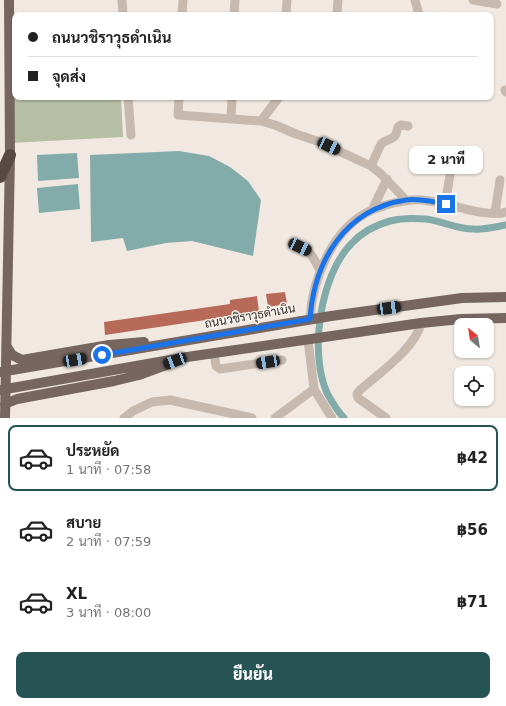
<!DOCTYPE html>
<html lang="th">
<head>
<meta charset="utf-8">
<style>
	body { margin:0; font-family:"DejaVu Sans",Sarabun,sans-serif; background:#f6f6f6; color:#222; height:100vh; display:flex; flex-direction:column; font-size:15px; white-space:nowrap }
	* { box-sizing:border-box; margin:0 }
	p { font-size:13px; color:#767676 }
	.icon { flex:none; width:22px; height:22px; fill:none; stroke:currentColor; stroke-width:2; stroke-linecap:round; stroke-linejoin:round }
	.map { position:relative; height:418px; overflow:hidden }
	.side { display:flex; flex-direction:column; background:#fff; flex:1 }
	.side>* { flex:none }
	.hud { position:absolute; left:12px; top:12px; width:482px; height:88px; border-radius:8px; box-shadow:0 1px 3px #0004; display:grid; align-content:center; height:88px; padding:0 16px; background:#fff }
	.needle { width:26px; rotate:330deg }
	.tools { position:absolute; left:454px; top:318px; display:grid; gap:8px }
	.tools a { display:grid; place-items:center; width:40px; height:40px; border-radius:8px; background:#fff; box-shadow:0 1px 3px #0004; font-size:20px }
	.end { position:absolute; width:18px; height:18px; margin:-9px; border:5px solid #1a73e8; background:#fff; box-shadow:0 0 0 2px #fff }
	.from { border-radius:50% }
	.bubble { position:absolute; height:28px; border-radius:8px; background:#fff; box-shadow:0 1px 3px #0004; font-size:13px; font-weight:800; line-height:28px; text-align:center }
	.car { position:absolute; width:12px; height:24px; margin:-12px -6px; border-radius:5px; box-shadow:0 0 3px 1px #0007; background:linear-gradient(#222 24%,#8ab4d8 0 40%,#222 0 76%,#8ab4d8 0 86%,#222 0) }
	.hud b { display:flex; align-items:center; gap:14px; height:38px; font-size:15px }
	.hud b+b { border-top:1px solid #e0e0e0 }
	.hud i { width:10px; height:10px; background:#222 }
	ul { padding:7px 0 0; list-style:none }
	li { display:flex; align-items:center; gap:12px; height:66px; margin:0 8px 6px; padding:0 8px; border:2px solid transparent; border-radius:8px }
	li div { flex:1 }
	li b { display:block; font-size:15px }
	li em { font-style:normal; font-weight:800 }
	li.on { border-color:#265354 }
	li>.icon { width:36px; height:36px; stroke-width:1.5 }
	.button { display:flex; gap:8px; margin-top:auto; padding:8px 16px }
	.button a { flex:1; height:46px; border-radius:8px; background:#265354; color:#fff; font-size:16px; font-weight:800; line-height:46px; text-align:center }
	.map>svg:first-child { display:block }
	.green { fill:#b6bea3 }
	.water { fill:#83abaa }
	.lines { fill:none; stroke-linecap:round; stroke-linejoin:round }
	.canal { stroke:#83abaa; stroke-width:7 }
	.building { fill:#b86a58 }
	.minor { stroke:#c8b9ae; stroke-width:9 }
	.major { stroke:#77665f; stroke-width:10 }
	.highway { stroke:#574944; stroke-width:12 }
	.route { stroke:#1a73e8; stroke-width:5 }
	.labels { text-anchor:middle; stroke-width:3; stroke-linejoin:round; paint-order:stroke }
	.street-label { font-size:12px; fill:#372f2c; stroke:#f9f3ed }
</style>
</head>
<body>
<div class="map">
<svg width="506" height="418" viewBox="0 0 506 418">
	<rect width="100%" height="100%" fill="#f1e9e1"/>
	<path class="green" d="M15,79v18h106l2,40 -113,6v-63z"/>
	<path class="water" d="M179,151l30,5 21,11 18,14 13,19 -8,56 -61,-15 -26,2 -39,8 -4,-13 -32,4 -1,-87z
		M77,153l2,25 -41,3 -1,-26z
		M78,184l2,25 -41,4 -2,-25z"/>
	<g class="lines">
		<path class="canal" d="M344,418c-7,-7 -12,-16 -17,-25 -18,-40 -7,-117 24,-149 10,-11 24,-19 39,-23 11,-3 24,-3 36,-2 16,2 31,10 47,10 11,1 22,-2 33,-4"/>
	</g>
	<path class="building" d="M285,292l2,12 -19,3 -2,-13z
		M257,296l2,16 -154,23 -1,-13 126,-18v-4z"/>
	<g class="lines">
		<path class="minor" d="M122,0l1,15
			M415,0l4,15
			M473,0l24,4
			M182,15l1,-15
			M234,15l1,-15
			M286,15l1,-15
			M337,15l1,-15
			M505,90l1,2
			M128,97l3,38
			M179,97l-1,18 83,6 14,4 21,9 21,7 54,25 10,8 25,26
			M231,119l1,-22
			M261,121l18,-24
			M371,166l10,-22c5,-5 13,-4 15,-10 1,-2 1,-5 2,-7l3,-2 7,1
			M445,204l9,-52
			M372,210l15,-31
			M495,213l5,-33
			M292,243c18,8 20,10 28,28
			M310,319c2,-40 23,-92 62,-109 5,-2 10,-3 14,-5 12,-3 24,-6 36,-5 8,1 17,2 24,4 17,4 43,13 60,8
			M308,340l6,49 18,29
			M214,353l2,13 4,3 62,-9
			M124,418l9,-7 19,-9 18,-2 82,18
			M275,418l39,-29
			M386,418l-28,-20 -1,-4 2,-3c19,-17 57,-43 62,-68"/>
		<path class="major" d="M7,347l5,8 10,5 87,-15 35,-3
			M0,372l331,-56 131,-18 44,-1
			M0,390l187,-33 234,-34 40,-4 45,-1
			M5,404l12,-5 97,-18 25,-6 27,-10
			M5,418l5,-263 -1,-155"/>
		<path class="highway" d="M0,177l10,-22"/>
	</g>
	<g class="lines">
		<path class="route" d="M102,355l208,-36c4,-58 35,-110 96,-119 13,-2 27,2 40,4"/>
	</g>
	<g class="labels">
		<g class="street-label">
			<text transform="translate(250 316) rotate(-10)" y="4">ถนนวชิราวุธดำเนิน</text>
		</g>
	</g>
</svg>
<div class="tools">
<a><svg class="needle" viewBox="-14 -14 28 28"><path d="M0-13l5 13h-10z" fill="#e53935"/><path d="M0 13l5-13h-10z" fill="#767676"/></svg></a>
<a><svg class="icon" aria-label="locate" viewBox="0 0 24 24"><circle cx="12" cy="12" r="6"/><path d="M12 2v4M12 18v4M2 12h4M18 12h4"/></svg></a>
</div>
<i class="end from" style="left:102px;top:355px"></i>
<i class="end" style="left:446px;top:204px"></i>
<div class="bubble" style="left:409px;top:146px;width:74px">2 นาที</div>
<i class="car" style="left:329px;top:146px;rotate:115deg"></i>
<i class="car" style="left:300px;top:247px;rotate:115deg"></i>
<i class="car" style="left:389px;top:308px;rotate:82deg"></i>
<i class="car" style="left:75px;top:360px;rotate:80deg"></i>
<i class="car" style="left:175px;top:361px;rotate:249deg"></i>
<i class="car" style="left:268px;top:362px;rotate:261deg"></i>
<div class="hud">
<b><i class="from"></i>ถนนวชิราวุธดำเนิน</b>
<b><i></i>จุดส่ง</b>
</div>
</div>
<section class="side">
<ul>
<li class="on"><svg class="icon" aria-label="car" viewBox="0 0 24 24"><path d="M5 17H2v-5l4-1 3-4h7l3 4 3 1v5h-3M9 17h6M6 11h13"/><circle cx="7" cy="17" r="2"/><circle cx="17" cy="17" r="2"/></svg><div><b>ประหยัด</b><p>1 นาที · 07:58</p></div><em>฿42</em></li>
<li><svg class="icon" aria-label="car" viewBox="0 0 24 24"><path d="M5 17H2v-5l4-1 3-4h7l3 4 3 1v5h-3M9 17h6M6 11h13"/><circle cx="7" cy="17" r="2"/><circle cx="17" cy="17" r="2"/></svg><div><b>สบาย</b><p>2 นาที · 07:59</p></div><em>฿56</em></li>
<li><svg class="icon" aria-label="car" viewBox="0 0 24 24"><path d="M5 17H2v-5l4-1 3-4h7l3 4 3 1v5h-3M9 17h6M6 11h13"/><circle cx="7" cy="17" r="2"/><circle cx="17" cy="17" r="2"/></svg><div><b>XL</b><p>3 นาที · 08:00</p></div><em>฿71</em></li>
</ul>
<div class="button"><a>ยืนยัน</a></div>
</section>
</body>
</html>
